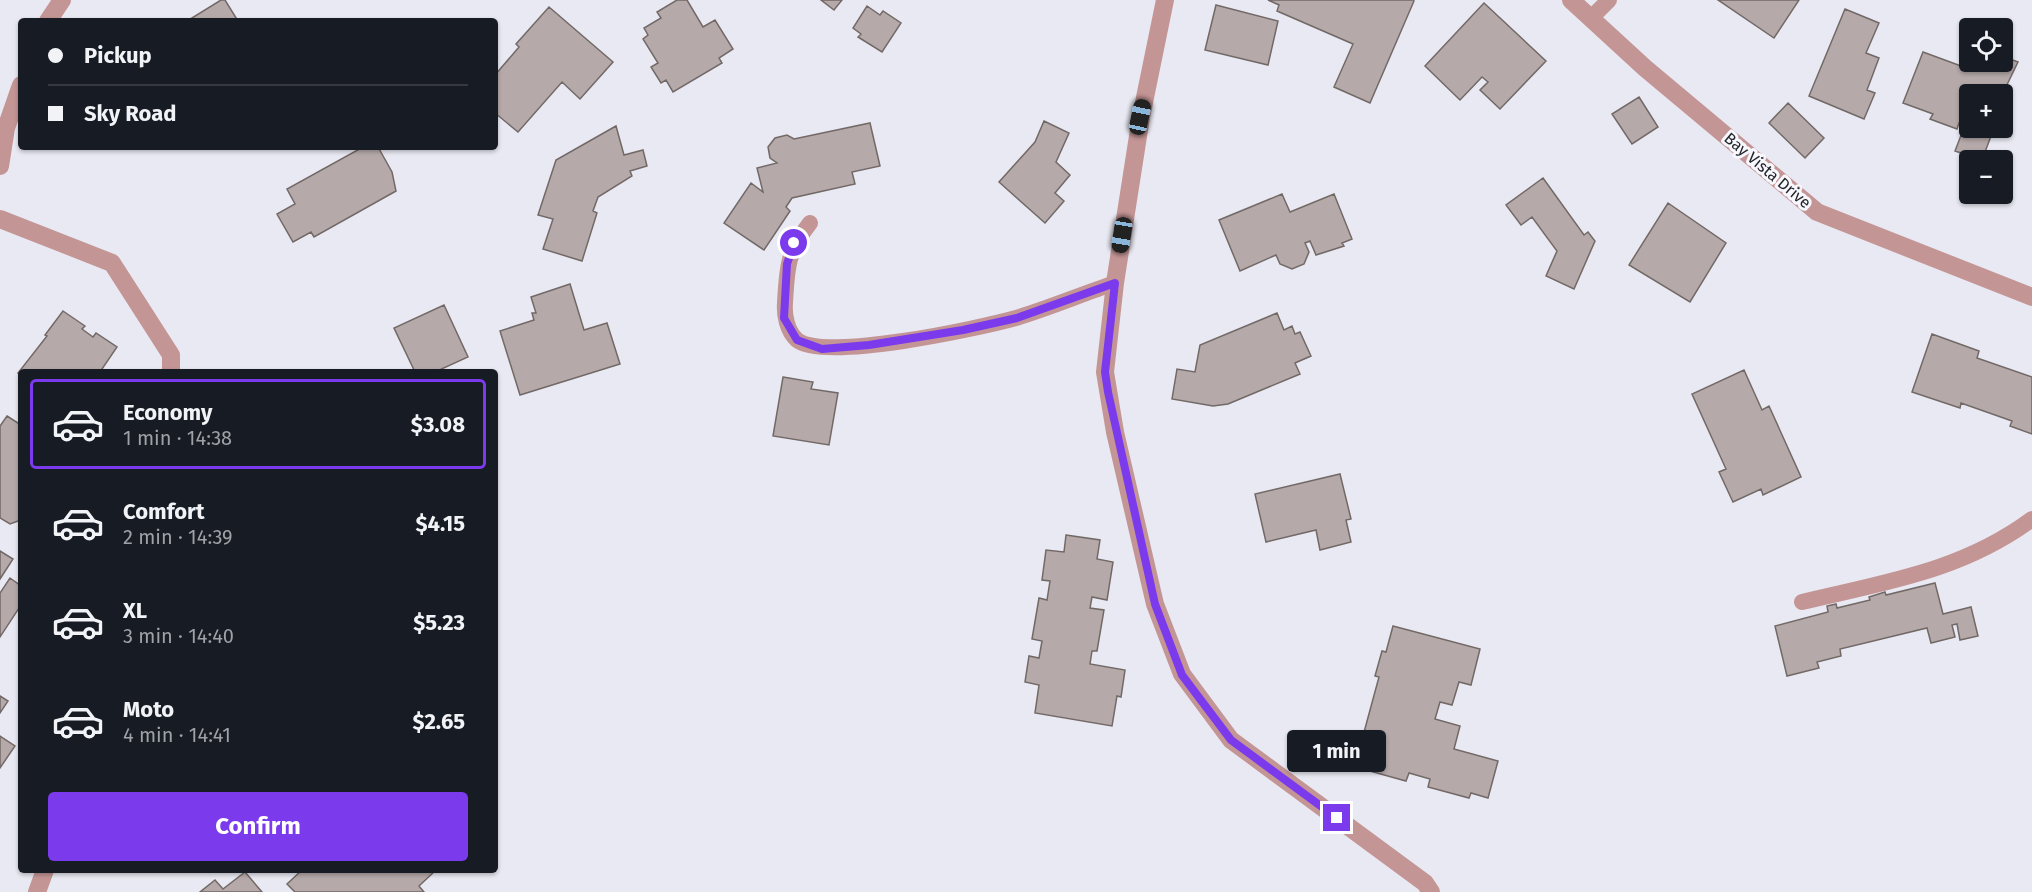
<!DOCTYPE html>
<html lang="en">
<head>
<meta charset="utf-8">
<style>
	body { margin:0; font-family:"Fira Sans",sans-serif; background:#20242c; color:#f1f3f6; height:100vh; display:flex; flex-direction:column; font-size:22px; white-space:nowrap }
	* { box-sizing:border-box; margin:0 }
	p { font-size:20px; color:#9ea1a6 }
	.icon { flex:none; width:33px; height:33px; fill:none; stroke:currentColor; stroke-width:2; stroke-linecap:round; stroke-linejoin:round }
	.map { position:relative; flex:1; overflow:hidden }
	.details { position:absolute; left:18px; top:369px; width:480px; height:504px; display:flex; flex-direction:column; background:#171b24; border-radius:6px; box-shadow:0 2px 4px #0004 }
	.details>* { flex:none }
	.banner { position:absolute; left:18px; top:18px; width:480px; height:132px; border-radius:6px; box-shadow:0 2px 4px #0004; display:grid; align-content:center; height:132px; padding:0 30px; background:#171b24 }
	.tools { position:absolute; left:1959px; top:18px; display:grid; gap:12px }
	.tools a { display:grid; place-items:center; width:54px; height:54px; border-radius:6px; background:#171b24; box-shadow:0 2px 4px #0004; font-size:30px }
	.end { position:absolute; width:27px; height:27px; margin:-14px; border:8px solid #7c3aed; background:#fff; box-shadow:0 0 0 3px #fff }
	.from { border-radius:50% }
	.bubble { position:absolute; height:42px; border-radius:6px; background:#171b24; box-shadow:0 2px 4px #0004; font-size:20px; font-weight:700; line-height:42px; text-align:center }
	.car { position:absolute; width:18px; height:36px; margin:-18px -9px; border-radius:8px; box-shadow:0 0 4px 2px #0007; background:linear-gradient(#222 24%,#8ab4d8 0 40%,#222 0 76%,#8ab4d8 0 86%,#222 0) }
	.banner b { display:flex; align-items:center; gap:21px; height:57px; font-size:22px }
	.banner b+b { border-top:2px solid #363941 }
	.banner i { width:15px; height:15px; background:#f1f3f6 }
	ul { padding:10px 0 0; list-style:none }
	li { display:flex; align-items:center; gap:18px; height:90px; margin:0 12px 9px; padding:0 18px; border:3px solid transparent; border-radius:6px }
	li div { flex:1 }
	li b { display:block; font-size:22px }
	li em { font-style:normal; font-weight:700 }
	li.on { border-color:#7c3aed }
	li>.icon { width:54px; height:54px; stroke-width:1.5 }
	.cta { display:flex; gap:12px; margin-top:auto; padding:12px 30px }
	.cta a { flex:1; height:69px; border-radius:6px; background:#7c3aed; color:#fff; font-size:24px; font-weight:700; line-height:69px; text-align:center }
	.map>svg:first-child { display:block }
	.building { fill:#b5aaa9; stroke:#726967; stroke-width:1.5 }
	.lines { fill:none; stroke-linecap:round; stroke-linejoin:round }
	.lane { stroke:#c49595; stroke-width:16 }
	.street { stroke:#c49595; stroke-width:18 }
	.route { stroke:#7c3aed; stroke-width:8 }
	.labels { text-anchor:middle; stroke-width:6; stroke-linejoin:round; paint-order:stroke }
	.street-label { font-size:16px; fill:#242427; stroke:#f7f7fe }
</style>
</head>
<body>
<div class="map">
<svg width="2032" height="892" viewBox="0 0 2032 892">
	<rect width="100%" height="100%" fill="#e9e9f3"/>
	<path class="building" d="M221,0h4l13,21h-51z
		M677,0h10l16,27 12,-7 18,29 -14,9 3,5 -49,29 -7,-12 -5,3 -10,-16 7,-4 -15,-24 5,-4 -4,-7 17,-10 -4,-6z
		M821,0h21l-8,10z
		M1268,0h145l1,1 -44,102 -36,-16 19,-43 -76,-33 2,-6z
		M1718,0h81l-25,38z
		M1484,3l62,58 -46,48 -20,-19 8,-8 -6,-5 -22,23 -35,-34z
		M1216,5l62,16 -10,44 -63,-15z
		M867,6l13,9 3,-4 18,12 -19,29 -24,-15 3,-3 -8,-6z
		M549,7l64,55 -33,37 -18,-17 -44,50 -23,-19v-38l24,-28 -3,-3z
		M1845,9l34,14 -13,30 13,5 -12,32 8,3 -11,26 -55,-23z
		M1923,52l38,14 2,-7 26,11 3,-8h10v-6l16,6 -16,33 -32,-1 -7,22 7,3v9h24l-12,32 -27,-9 10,-26 -6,-2 -2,6 -27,-10 3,-5 -30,-11z
		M1639,97l19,30 -26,17 -20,-30z
		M1788,103l36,35 -19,20 -36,-35z
		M1044,121l25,12 -13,29 14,13 -15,18 9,8 -19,22 -46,-41 36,-40z
		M870,123l10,43 -28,6 3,12 -63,14 -6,9 4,4 -26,39 -40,-27 27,-40 12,9 -6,-24 20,-5 -7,-5 -2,-11 7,-9 12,-3 7,4z
		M616,126l8,29 19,-5 4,16 -17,5 2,5 -34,21 -5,14 4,2 -15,48 -39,-12 10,-30 -15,-4 18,-55z
		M363,147h15l14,25 4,19 -82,46 -3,-5 -18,10 -16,-28 18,-10 -8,-15z
		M1543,178l41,57 4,-3 7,9 -21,48 -28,-13 11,-25 -25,-34 -11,8 -15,-20z
		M1282,194l8,18 44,-18 18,45 -10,4 2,3 -28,9 -6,-14 -5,2 4,9 -5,12 -12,5 -12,-5 -4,-9 -36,16 -21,-51z
		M1668,203l58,40 -36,59 -61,-37z
		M570,284l14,46 23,-7 13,41 -100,31 -20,-64 34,-11 -2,-7h4l-5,-16z
		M444,305l24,52 -33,15h-20l-21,-44z
		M63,311l22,15 -3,3 11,8 3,-4 21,14 -17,25h-79v3l-3,-2 29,-37 -2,-1z
		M1277,313l7,17 8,-4 3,8 5,-2 11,24 -16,7 5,11 -72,30 -15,2 -41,-7 5,-30 18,3 5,-27z
		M1932,334l47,17 -2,7 55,19v57l-22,-8 2,-5 -51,-18 -1,5 -48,-16z
		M1744,370l18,40 7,-4 32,71 -38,18 -2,-6 -28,13 -14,-30 7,-3 -34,-75z
		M783,377l30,5 -2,7 27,4 -9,52 -56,-9z
		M7,416l14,9v92l-3,4 -8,3 -10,-6v-92z
		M1340,474l11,45 -5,1 5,22 -31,8 -4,-20 -50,12 -11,-48z
		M1066,535l34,5 -3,19 16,3 -6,38 -15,-3 -2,11 14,2 -7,41h-5l-2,13 35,6 -4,27 -4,-1 -5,30 -77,-13 4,-28 -14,-3 4,-26 10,2 3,-17 -10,-2 7,-41 8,2 3,-19 -8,-1 4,-30 18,2z
		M0,551l13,8 -13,20z
		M10,578l11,8v19l-21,32v-44z
		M1935,583l8,31 28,-7 7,29 -18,4 -3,-16 -5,1 3,12 -24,6 -4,-15 -87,21 1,7 -24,6 2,6 -32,8 -12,-50 53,-14 -1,-6 9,-2 1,4 33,-8 -1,-3 16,-5 1,3z
		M1393,626l87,23 -9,36 -12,-3 -7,23 -12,-3 -5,17 25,7 -6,23 44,12 -10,37 -17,-5 -2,5 -41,-11 2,-8 -21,-6 -3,8 -40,-11 2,-9 -11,-3 22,-81 -4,-1 7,-25 4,1z
		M0,696l8,5 -8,12z
		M0,736l15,10 -15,22z
		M302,870h134l-17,16 5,6h-129l-8,-8z
		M245,872l17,20h-62l15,-12 8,9z"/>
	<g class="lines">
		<path class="lane" d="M1591,18l18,-18
			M810,223c-23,29 -23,45 -25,80 -1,12 2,28 12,37 27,22 183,-12 219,-22 33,-10 66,-24 99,-35
			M1802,602c83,-20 160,-31 230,-83"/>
		<path class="street" d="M1165,0l-24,117 -26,166 -10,89 10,60 40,172 27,70 49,66 194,143 6,9
			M1571,0l74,68 172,144 215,85
			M48,21l14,-21
			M0,166l6,-38 15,-43
			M0,219l112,44 59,92v17
			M37,892l8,-22"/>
	</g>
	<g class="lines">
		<path class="route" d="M794,243l-7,21 -3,54 13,22 25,9 47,-4 94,-15 54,-12 98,-35 -10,89 3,20 47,212 27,71 49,65 106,78"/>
	</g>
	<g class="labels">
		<g class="street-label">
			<text transform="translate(1768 170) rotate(40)" y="6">Bay Vista Drive</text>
		</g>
	</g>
</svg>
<div class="tools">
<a><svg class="icon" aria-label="locate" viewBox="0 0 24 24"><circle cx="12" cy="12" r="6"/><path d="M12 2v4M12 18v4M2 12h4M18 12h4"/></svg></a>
<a>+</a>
<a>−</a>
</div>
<i class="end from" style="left:794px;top:243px"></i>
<i class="end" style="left:1337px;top:818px"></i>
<div class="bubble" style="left:1287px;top:730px;width:99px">1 min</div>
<i class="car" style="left:1140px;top:117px;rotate:12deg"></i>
<i class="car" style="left:1122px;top:235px;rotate:189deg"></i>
<div class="banner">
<b><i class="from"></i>Pickup</b>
<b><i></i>Sky Road</b>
</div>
<section class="details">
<ul>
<li class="on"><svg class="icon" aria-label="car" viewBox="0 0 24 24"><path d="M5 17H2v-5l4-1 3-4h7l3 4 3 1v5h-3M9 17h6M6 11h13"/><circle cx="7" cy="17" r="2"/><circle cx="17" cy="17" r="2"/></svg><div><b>Economy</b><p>1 min · 14:38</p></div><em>$3.08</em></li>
<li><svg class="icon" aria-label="car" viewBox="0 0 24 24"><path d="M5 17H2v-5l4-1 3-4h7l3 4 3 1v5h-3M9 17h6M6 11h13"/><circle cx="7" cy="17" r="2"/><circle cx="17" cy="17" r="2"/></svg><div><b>Comfort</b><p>2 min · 14:39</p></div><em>$4.15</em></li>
<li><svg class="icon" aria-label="car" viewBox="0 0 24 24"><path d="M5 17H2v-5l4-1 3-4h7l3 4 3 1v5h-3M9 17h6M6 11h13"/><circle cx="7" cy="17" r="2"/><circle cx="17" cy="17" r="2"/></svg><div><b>XL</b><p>3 min · 14:40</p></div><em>$5.23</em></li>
<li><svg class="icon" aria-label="car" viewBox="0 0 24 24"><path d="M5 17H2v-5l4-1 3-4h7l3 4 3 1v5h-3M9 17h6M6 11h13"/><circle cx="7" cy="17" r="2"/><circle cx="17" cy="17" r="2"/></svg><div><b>Moto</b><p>4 min · 14:41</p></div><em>$2.65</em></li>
</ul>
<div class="cta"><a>Confirm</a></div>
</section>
</div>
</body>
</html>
